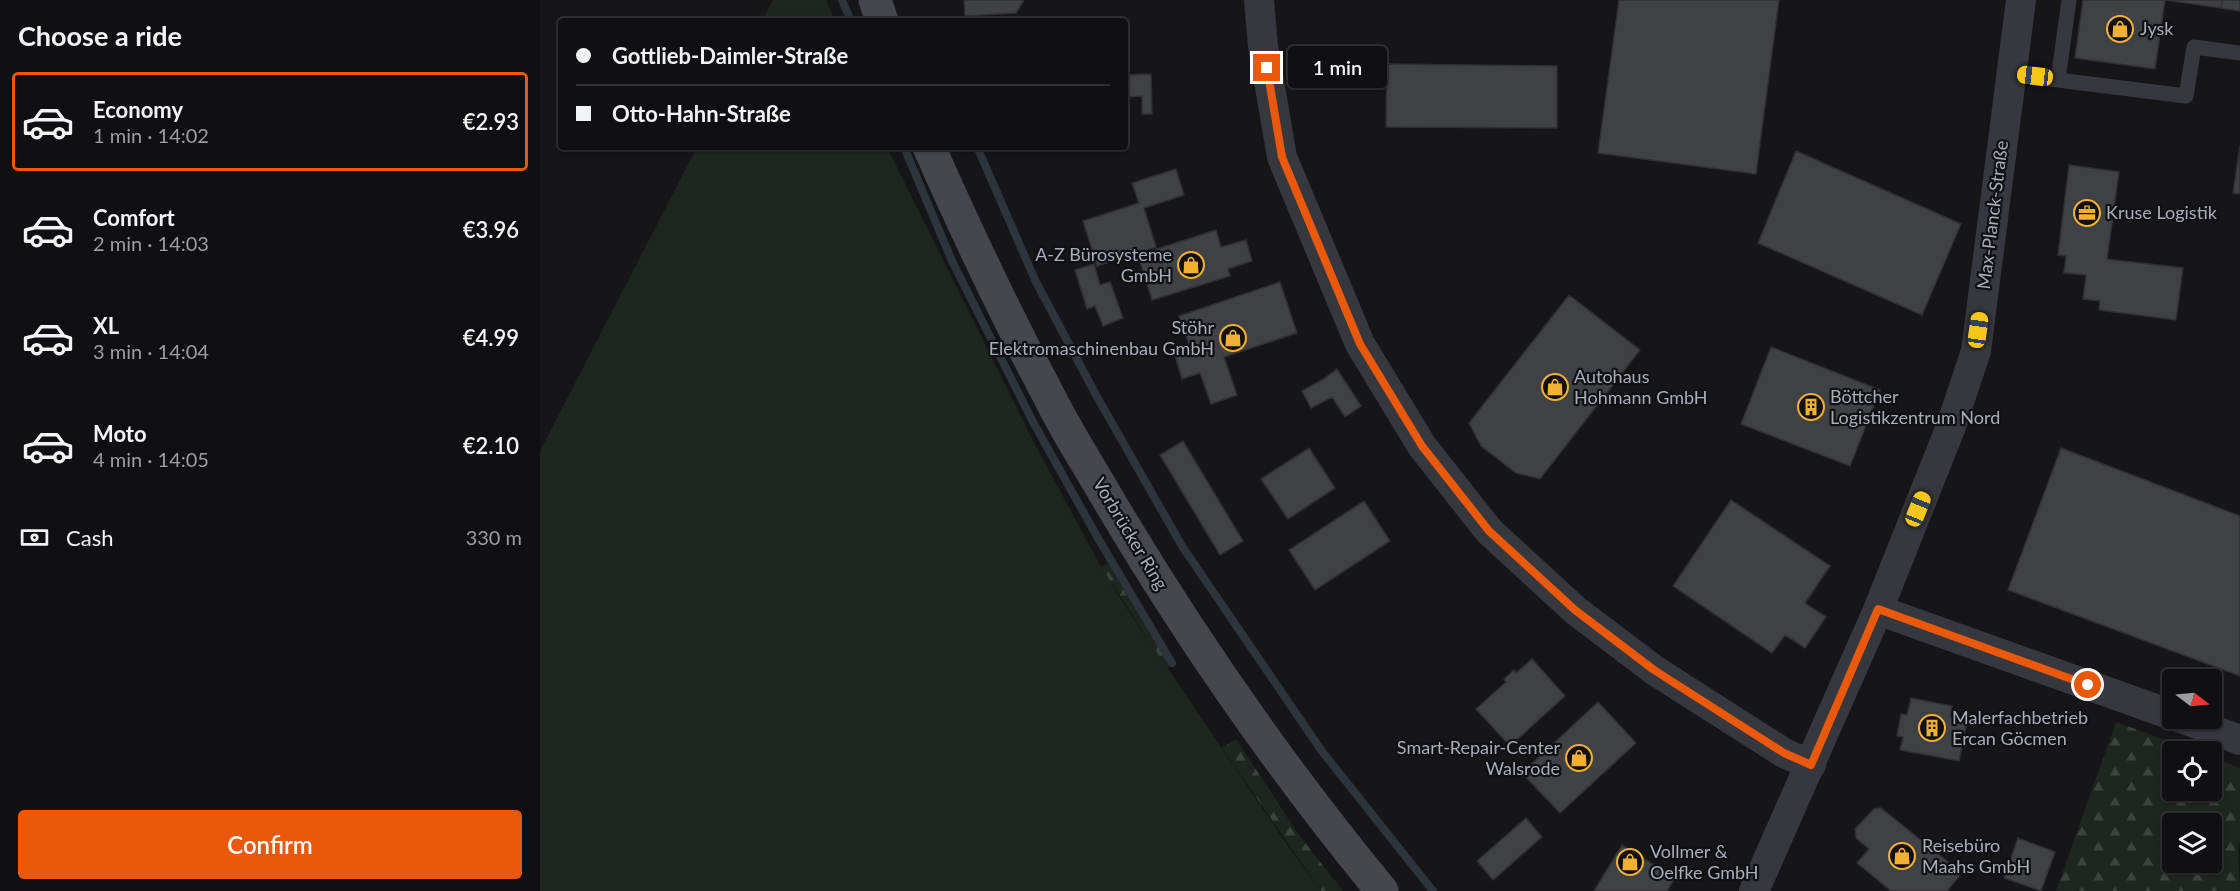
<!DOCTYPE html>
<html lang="en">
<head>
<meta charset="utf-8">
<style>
	body { margin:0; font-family:Lato,sans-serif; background:#19191b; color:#f1f3f6; height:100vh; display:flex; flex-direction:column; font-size:22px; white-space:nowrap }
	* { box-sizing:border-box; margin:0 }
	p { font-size:20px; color:#9c9d9f }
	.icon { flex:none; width:33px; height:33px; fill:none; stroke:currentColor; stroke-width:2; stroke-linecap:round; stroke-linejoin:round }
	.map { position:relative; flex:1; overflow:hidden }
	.sheet { display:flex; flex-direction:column; background:#101012; width:540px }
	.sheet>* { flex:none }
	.guide { position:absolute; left:18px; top:18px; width:570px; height:132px; border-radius:6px; box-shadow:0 2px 4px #0004,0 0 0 2px #303032; display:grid; align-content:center; height:132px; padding:0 18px; background:#101012 }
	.needle { width:39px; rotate:106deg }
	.fabs { position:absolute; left:1622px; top:669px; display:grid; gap:12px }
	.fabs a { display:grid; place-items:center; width:60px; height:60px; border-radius:6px; background:#101012; box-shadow:0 2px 4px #0004,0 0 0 2px #303032; font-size:30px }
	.end { position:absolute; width:27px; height:27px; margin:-14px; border:8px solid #ea580c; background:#fff; box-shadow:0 0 0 3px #fff }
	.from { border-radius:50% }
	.bubble { position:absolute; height:42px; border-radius:6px; background:#101012; box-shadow:0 2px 4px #0004,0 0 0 2px #303032; font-size:20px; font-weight:600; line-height:42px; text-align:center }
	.car { position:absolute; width:18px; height:36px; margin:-18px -9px; border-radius:8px; box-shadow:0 0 4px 2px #0007; background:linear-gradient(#f5c518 24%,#345 0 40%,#f5c518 0 76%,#345 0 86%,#f5c518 0) }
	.guide b { display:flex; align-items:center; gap:21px; height:57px; font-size:22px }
	.guide b+b { border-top:2px solid #303032 }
	.guide i { width:15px; height:15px; background:#f1f3f6 }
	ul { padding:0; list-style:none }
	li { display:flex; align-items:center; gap:18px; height:99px; margin:0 12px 9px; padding:0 6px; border:3px solid transparent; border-radius:6px }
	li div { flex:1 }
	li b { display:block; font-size:22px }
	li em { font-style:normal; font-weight:600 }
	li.selected { border-color:#ea580c }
	li>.icon { width:54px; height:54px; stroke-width:1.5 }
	h2 { padding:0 18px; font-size:27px; line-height:72px }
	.pay { display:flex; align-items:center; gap:15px; height:66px; padding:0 18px; font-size:22px }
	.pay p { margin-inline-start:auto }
	.action { display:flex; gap:12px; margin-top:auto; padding:12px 18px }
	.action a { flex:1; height:69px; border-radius:6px; background:#ea580c; color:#fff; font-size:24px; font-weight:600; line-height:69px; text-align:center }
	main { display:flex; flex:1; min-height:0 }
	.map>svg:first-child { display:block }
	.grass { fill:#1e261f }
	.forest { fill:url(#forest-firs); fill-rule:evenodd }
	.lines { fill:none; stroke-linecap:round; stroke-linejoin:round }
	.stream { stroke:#2c353c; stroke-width:8 }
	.building { fill:#404145; stroke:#303034; stroke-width:1.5 }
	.service { stroke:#37383d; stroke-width:15 }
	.minor { stroke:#37383d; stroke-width:30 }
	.secondary { stroke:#45474d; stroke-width:33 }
	.route { stroke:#ea580c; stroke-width:8 }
	.labels { text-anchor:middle; stroke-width:4.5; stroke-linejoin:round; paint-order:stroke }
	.poi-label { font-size:18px; fill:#a8adb8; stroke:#111113; text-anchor:start }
	.street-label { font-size:18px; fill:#a8adb8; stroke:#111113 }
</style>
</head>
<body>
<main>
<section class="sheet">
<h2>Choose a ride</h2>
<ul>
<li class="selected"><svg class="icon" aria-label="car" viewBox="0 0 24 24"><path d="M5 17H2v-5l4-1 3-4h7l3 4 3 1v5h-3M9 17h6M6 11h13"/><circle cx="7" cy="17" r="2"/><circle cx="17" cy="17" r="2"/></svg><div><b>Economy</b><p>1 min · 14:02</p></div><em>€2.93</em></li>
<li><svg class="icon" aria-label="car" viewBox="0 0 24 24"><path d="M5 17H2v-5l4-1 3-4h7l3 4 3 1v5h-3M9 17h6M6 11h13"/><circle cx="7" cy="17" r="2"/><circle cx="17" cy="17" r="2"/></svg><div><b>Comfort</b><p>2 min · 14:03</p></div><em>€3.96</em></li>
<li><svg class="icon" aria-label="car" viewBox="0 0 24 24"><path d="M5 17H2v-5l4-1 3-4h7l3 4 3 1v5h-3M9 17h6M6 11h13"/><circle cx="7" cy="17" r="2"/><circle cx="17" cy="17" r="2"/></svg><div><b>XL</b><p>3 min · 14:04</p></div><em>€4.99</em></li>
<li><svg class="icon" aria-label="car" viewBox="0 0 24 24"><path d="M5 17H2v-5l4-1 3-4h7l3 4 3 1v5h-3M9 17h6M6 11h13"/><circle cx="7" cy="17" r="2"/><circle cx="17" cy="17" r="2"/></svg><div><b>Moto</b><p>4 min · 14:05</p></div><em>€2.10</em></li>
</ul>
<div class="pay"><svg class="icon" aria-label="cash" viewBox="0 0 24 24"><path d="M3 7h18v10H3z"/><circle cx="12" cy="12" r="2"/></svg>Cash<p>330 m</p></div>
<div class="action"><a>Confirm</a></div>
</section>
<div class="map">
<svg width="1700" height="891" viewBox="0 0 1700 891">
	<defs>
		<pattern id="forest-firs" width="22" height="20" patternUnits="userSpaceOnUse" patternTransform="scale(1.5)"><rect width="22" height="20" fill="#1e261f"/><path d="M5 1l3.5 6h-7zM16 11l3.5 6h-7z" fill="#3c433d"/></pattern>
	</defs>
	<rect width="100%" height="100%" fill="#161618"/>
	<path class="grass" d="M233,0h53l9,21h-73z
		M157,147h190l143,288 71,132 23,37 164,242 33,45h-781v-440z"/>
	<path class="forest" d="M568,563l21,36 43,65 -5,4 -66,-101z
		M1576,722l80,29 -24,1v38h39v-33l29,11v74l-2,6 2,43h-184zM1632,824h39v38h-39z
		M696,739l63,96 44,56h-22l-99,-143z"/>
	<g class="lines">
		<path class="stream" d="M302,0l9,21
			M364,147l48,114 81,161 66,118 73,123
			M438,149l58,133 60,113 86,151 139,204 112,141"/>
	</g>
	<path class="building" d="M424,0h60l-8,13 -51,3z
		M1079,0h160l-23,174 -158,-21z
		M1543,0h82l-10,69 -80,-11z
		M1625,0h57l-1,8z
		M1682,0h18v11l-19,-3z
		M847,64l170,2v62l-171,-1z
		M611,74l1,40h-10v-18l-17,1v-22z
		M1700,145v49l-7,-1z
		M1256,151l165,73 -39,91 -164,-72z
		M1529,165l50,7 -12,87 76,9 -7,52 -77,-10 1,-9 -17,-2 3,-24 -22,-2 2,-17 -8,-1z
		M636,169l8,26 -40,13 12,39 -59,19 -14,-45 56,-18 -7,-20z
		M676,230l5,17 25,-7 6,21 -24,8 2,7 -78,24 -14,-45z
		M554,264l6,21 10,-3 13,36 -20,8 -8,-20 -8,3 -12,-39z
		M740,282l17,51 -73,24 13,38 -26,9 -11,-31 -18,6 -9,-30 16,-5 -10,-28z
		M1029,295l71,55 -100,129 -24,-6 -35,-27 -12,-23z
		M1231,347l109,43 -30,76 -109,-42z
		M797,369l24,37 -16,11 -13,-20 -21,11 -9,-17 20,-11z
		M643,441l60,100 -23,14 -60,-100z
		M769,448l26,40 -47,31 -27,-40z
		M1521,448l179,68v160l-232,-86z
		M1191,500l99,66 -25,37 21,14 -21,31 -20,-13 -13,18 -99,-67z
		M824,501l26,40 -75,49 -26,-40z
		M992,659l33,37 -55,50 -34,-37 30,-27 -2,-3 10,-9 2,3z
		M1371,698l41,8 -2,11 17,4 -8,40 -59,-11 3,-13 -6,-1 4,-22 6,1z
		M1058,702l38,41 -76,70 -38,-40z
		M1341,808l81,65 -15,18h-56l-34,-28 12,-14 -13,-11 -1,-9 19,-20z
		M986,818l16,19 -49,43 -16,-19z
		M1478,838l37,14 -14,39 -37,-13z
		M1082,845l53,33 -8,13h-73z"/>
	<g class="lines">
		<path class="service" d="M1529,0l-11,80 128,16 8,-49 46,6
			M1472,74l46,6"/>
		<path class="minor" d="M719,0l4,46 19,111 78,187 62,102 67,85 86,79 79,60 130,83 27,12
			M1338,610l294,105
			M1641,718l59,22
			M1214,891l124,-281 72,-181 26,-78 45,-351"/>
		<path class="secondary" d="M335,0l7,21
			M389,147c38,86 78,170 122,253 16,32 36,63 54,94 82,139 174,272 277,397"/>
	</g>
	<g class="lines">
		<path class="route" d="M727,68l15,89 78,187 62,102 67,85 86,79 79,60 130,83 27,12 67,-156 210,76"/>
	</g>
	<defs>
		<symbol id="shop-ring" viewBox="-11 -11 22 22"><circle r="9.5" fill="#111113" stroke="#f2b134" stroke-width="1.5"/><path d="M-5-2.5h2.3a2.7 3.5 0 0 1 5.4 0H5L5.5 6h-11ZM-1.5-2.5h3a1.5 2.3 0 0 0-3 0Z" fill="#f2b134"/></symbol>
		<symbol id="office-ring" viewBox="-11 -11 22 22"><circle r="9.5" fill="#111113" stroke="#f2b134" stroke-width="1.5"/><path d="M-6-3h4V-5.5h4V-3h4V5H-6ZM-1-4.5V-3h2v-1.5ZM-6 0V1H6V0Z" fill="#f2b134"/></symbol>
		<symbol id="building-ring" viewBox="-11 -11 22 22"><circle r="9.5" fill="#111113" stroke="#f2b134" stroke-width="1.5"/><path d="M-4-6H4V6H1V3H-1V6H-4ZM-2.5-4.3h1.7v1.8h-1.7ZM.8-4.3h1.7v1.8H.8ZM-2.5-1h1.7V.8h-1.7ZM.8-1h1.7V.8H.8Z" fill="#f2b134"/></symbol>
	</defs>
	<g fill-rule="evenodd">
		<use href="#shop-ring" x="1565" y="14" width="30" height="30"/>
		<use href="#office-ring" x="1532" y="198" width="30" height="30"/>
		<use href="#shop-ring" x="636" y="250" width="30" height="30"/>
		<use href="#shop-ring" x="678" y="323" width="30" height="30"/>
		<use href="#shop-ring" x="1000" y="372" width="30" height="30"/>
		<use href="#building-ring" x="1256" y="392" width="30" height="30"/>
		<use href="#building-ring" x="1377" y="713" width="30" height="30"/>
		<use href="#shop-ring" x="1024" y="743" width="30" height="30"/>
		<use href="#shop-ring" x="1347" y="841" width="30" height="30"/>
		<use href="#shop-ring" x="1075" y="847" width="30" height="30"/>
	</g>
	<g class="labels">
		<g class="poi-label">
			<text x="1600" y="35">Jysk</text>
			<text x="1566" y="219">Kruse Logistik</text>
			<text x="632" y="261" text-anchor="end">A-Z Bürosysteme<tspan x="632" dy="21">GmbH</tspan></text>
			<text x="674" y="334" text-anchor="end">Stöhr<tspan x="674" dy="21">Elektromaschinenbau GmbH</tspan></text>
			<text x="1034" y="383">Autohaus<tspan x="1034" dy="21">Hohmann GmbH</tspan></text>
			<text x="1290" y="403">Böttcher<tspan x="1290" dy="21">Logistikzentrum Nord</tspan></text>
			<text x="1412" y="724">Malerfachbetrieb<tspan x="1412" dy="21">Ercan Göcmen</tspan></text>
			<text x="1020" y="754" text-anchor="end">Smart-Repair-Center<tspan x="1020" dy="21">Walsrode</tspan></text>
			<text x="1382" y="852">Reisebüro<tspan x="1382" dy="21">Maahs GmbH</tspan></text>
			<text x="1110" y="858">Vollmer &amp;<tspan x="1110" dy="21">Oelfke GmbH</tspan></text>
		</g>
		<g class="street-label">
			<text transform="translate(1453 215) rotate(-83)" y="6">Max-Planck-Straße</text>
			<text transform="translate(590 534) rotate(59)" y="6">Vorbrücker Ring</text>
		</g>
	</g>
</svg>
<div class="fabs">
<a><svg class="needle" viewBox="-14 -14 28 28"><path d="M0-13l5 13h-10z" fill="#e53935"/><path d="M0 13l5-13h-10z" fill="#9c9d9f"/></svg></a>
<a><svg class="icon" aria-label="locate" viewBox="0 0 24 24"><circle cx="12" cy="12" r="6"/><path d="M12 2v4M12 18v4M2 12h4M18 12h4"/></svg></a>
<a><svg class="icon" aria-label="layers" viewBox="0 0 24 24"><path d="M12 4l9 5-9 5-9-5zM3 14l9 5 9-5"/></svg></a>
</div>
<i class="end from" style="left:1548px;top:685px"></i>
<i class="end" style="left:727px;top:68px"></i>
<div class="bubble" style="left:748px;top:46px;width:99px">1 min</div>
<i class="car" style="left:1495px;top:76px;rotate:277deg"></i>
<i class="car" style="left:1438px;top:330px;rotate:8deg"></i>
<i class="car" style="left:1378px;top:509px;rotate:22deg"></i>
<div class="guide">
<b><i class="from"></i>Gottlieb-Daimler-Straße</b>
<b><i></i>Otto-Hahn-Straße</b>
</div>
</div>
</main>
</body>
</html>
